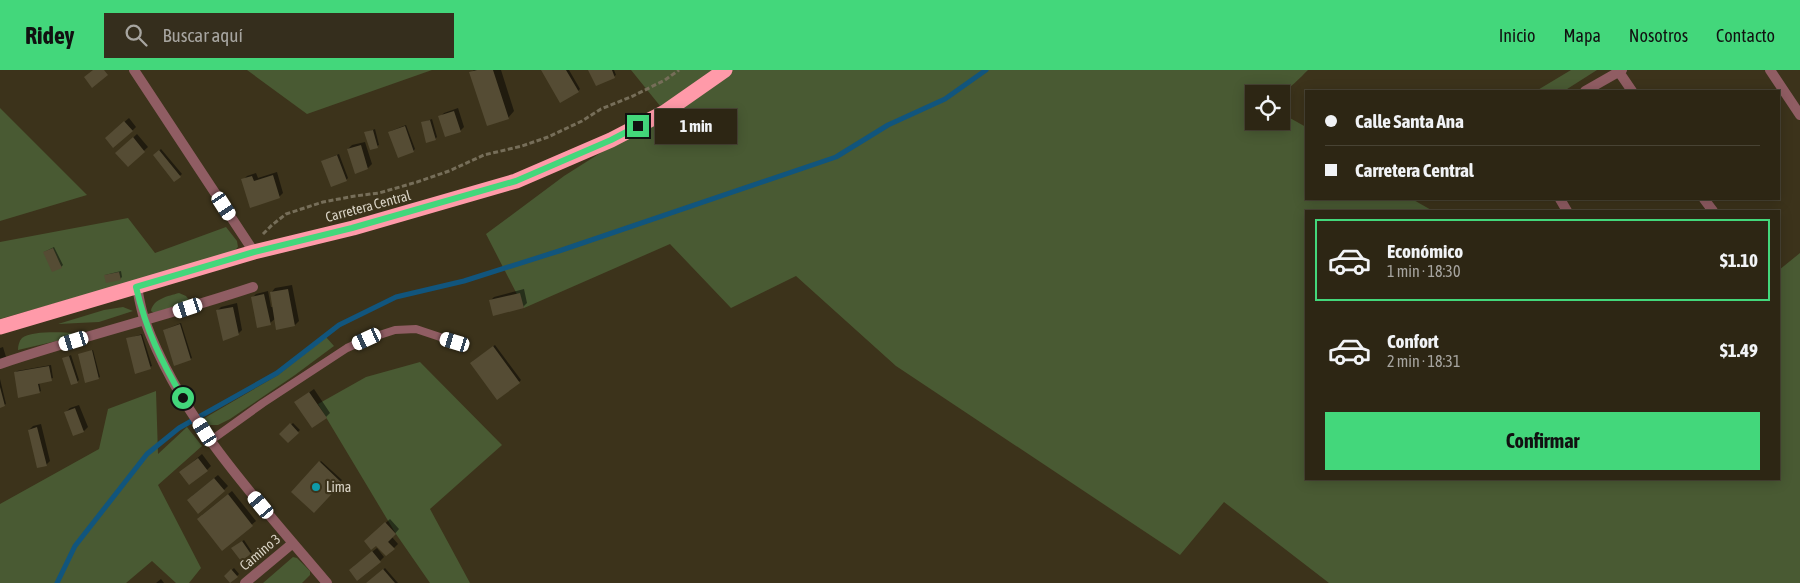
<!DOCTYPE html>
<html lang="es">
<head>
<meta charset="utf-8">
<style>
	body { margin:0; font-family:"Asap Condensed",sans-serif; background:#352e1d; color:#f1f3f6; height:100vh; display:flex; flex-direction:column; font-size:19px; white-space:nowrap }
	* { box-sizing:border-box; margin:0 }
	p { font-size:16px; color:#a7a5a0 }
	.icon { flex:none; width:28px; height:28px; fill:none; stroke:currentColor; stroke-width:2; stroke-linecap:round; stroke-linejoin:round }
	.map { position:relative; flex:1; overflow:hidden }
	.panel { position:absolute; left:1305px; top:140px; width:475px; height:270px; display:flex; flex-direction:column; background:#2d2614; border-radius:0px; box-shadow:0 2px 12px #0003,0 0 0 1px #484334 }
	.panel>* { flex:none }
	.banner { position:absolute; left:1305px; top:20px; width:475px; height:110px; border-radius:0px; box-shadow:0 2px 12px #0003,0 0 0 1px #484334; display:grid; align-content:center; height:110px; padding:0 20px; background:#2d2614 }
	.controls { position:absolute; left:1245px; top:15px; display:grid; gap:10px }
	.controls a { display:grid; place-items:center; width:45px; height:45px; border-radius:0px; background:#2d2614; box-shadow:0 2px 12px #0003,0 0 0 1px #484334; font-size:25px }
	.end { position:absolute; width:22px; height:22px; margin:-11px; border:6px solid #43d77b; background:#111; box-shadow:0 0 0 2px #111 }
	.from { border-radius:50% }
	.bubble { position:absolute; height:35px; border-radius:0px; background:#2d2614; box-shadow:0 2px 12px #0003,0 0 0 1px #484334; font-size:16px; font-weight:700; line-height:35px; text-align:center }
	.car { position:absolute; width:15px; height:30px; margin:-15px -8px; border-radius:6px; box-shadow:0 0 4px 1px #0007; background:linear-gradient(#fff 24%,#345 0 40%,#fff 0 76%,#345 0 86%,#fff 0) }
	.banner b { display:flex; align-items:center; gap:18px; height:48px; font-size:19px }
	.banner b+b { border-top:1px solid #484334 }
	.banner i { width:12px; height:12px; background:#f1f3f6 }
	ul { padding:9px 0 0; list-style:none }
	li { display:flex; align-items:center; gap:15px; height:82px; margin:0 10px 8px; padding:0 10px; border:2px solid transparent; border-radius:0px }
	li div { flex:1 }
	li b { display:block; font-size:19px }
	li em { font-style:normal; font-weight:700 }
	li.active { border-color:#43d77b }
	li>.icon { width:45px; height:45px; stroke-width:1.5 }
	.button { display:flex; gap:10px; margin-top:auto; padding:10px 20px }
	.button a { flex:1; height:58px; border-radius:0px; background:#43d77b; color:#111; font-size:20px; font-weight:700; line-height:58px; text-align:center }
	header { display:flex; align-items:center; gap:30px; box-sizing:border-box; height:70px; padding:0 25px; background:#43d77b; color:#111 }
	header strong { font-size:24px }
	nav { display:flex; gap:28px; margin-inline-start:auto; font-size:18px }
	.search { width:350px; height:45px; background:#352e1d; display:flex; align-items:center; gap:12px; box-sizing:border-box; padding:0 18px; border-radius:0px; color:#a7a5a0; font-size:19px }
	.map>svg:first-child { display:block }
	.green { fill:#495a33 }
	.shadow { fill:#0007 }
	.lines { fill:none; stroke-linecap:round; stroke-linejoin:round }
	.stream { stroke:#11557d; stroke-width:5 }
	.building { fill:#554c34 }
	.path { stroke:#766e59; stroke-width:3; stroke-dasharray:5 2.5; stroke-linecap:butt }
	.lane { stroke:#905d63; stroke-width:8 }
	.street { stroke:#905d63; stroke-width:10 }
	.highway { stroke:#ff9aa9; stroke-width:15 }
	.route { stroke:#43d77b; stroke-width:6 }
	.culture-dot { fill:#0f9aa8; stroke:#3c331b; stroke-width:2 }
	.labels { text-anchor:middle; stroke-width:4.5; stroke-linejoin:round; paint-order:stroke }
	.street-label { font-size:14px; fill:#dad4c6; stroke:#3c331b }
	.poi-label { font-size:14px; fill:#dad4c6; stroke:#3c331b; text-anchor:start }
</style>
</head>
<body>
<header>
<strong>Ridey</strong>
<div class="search"><svg class="icon" aria-label="search" viewBox="0 0 24 24"><circle cx="10" cy="10" r="6"/><path d="M15 15l6 6"/></svg>Buscar aquí</div>
<nav><a>Inicio</a><a>Mapa</a><a>Nosotros</a><a>Contacto</a></nav>
</header>
<div class="map">
<svg width="1800" height="513" viewBox="0 0 1800 513">
	<rect width="100%" height="100%" fill="#3c331b"/>
	<path class="green" d="M247,0h185l-125,44z
		M631,0h677c-22,22 -23,24 -54,24v27h27v-8l25,14v72h106l21,12h-127v268h473v-209l21,-17v330h-471l-105,-81 -44,53 -284,-189 -100,-90 -65,32 -61,-64 -146,64 -38,-74 78,-58 101,-64z
		M1571,0h26l-33,21h-28z
		M0,38l87,87 -87,26z
		M128,148l27,35 71,-26 11,14 1,6 -6,6 -232,66v-77z
		M179,223l7,3 3,4 -3,3 -32,10 -3,-2c2,-12 17,-15 28,-18z
		M123,237l10,4 -34,11 -41,2 46,-14z
		M72,263l-7,6 -47,11c0,-4 1,-9 4,-12 8,-7 39,-6 50,-5z
		M326,267l8,9 -39,29 -65,44 -12,6h-11l-4,-2v-4l75,-44z
		M420,292l82,83 -72,64 40,74h-40l-34,-49 -78,-130 48,-27z
		M156,321l2,63 29,-27 15,19 -44,39 43,83 -12,15h-13l-24,-22 -26,22h-126v-79l99,-55 9,-40z
		M293,487l4,1 13,13v4l-8,8h-39z"/>
	<path class="shadow" d="M474,0h27l13,41 -6,7 -37,-45z
		M542,0h27l11,19 -2,2z
		M590,0h24l2,5 -19,10z
		M458,38l6,19 -4,4 -20,-14 4,-4z
		M129,48l7,9 -4,4 -22,3z
		M432,49l5,18 -2,2 -13,-16z
		M406,55l9,24 -2,2 -22,-20z
		M375,59l4,16 -9,4 -4,-16z
		M137,64l11,13 -20,18 -7,-16z
		M365,72l7,22 -4,4 -13,4 -7,-23 4,-4z
		M161,79l21,25 -7,6 -21,-25z
		M339,84l9,24 -2,2 -24,-19z
		M277,102l6,21 -4,4 -36,-17 4,-4 9,-3 2,5z
		M54,177l9,18 -2,2 -17,-15z
		M121,201l1,6 -2,2 -15,-4z
		M292,215l7,36 -4,4 -19,-7 -6,5 -18,-25 4,-4 12,-3 3,16h3l-3,-14 4,-5z
		M524,219l3,14 -4,4 -33,-6 4,-4z
		M237,233l5,27 -4,4 -21,-23 4,-4z
		M181,253l11,35 -2,1 -26,-29z
		M142,264l10,32 -16,6 -9,-33z
		M495,275l26,35 -2,2 -46,-21z
		M3,277l3,10 -6,3v-12z
		M93,280l7,27 -2,1 -19,-23z
		M71,285l8,25 -2,2 -14,-23z
		M51,295l2,13 -14,4 2,9 -2,1 -24,-19 2,-2z
		M0,309l6,25 -6,3z
		M314,319l16,24 -4,4 -30,-15z
		M79,335l9,22 -4,4 -18,-19 4,-4z
		M293,353l7,7 -12,11 -7,-7z
		M41,354l9,37 -4,4 -17,-35 4,-4z
		M202,384l9,12 -4,4 -26,2z
		M321,391l21,19 -28,32 -22,-20z
		M218,405l10,11 -4,4 -32,6z
		M232,421l24,30 -34,28 -20,-34z
		M390,449l9,10 -7,8 6,7 -4,4 -17,-17z
		M244,470l8,12 -2,1 -16,-6z
		M377,478l7,9 -4,4 -26,5z
		M234,498l5,6 -8,8 -6,-6z
		M385,498l13,15h-30z
		M161,509l3,4h-8z"/>
	<g class="lines">
		<path class="stream" d="M57,513l18,-37 72,-92 32,-26 98,-55 62,-48 57,-28 68,-16 95,-30 277,-94 52,-32 57,-26 41,-29"/>
	</g>
	<path class="building" d="M93,0h11l4,5 -16,13 -8,-11z
		M477,0h16l16,49 -22,7 -18,-54z
		M541,0h25l13,22 -19,11z
		M588,0h24l3,8 -19,8z
		M454,41l7,21 -16,5 -7,-21z
		M430,50l6,20 -10,3 -5,-21z
		M124,51l9,10 -20,17 -8,-10z
		M405,56l9,26 -16,6 -10,-26z
		M373,60l5,18 -8,2 -6,-18z
		M133,67l12,15 -17,15 -13,-14z
		M361,75l7,24 -13,5 -8,-25z
		M159,80l22,27 -7,5 -21,-27z
		M337,85l10,26 -16,6 -10,-26z
		M273,105l7,23 -30,10 -9,-29 11,-3 2,5z
		M53,178l9,20 -10,4 -9,-20z
		M119,202l2,8 -15,3 -2,-8z
		M288,219l7,37 -19,4 -6,-38z
		M520,223l4,15 -31,8 -4,-16z
		M264,224l7,31 -14,3 -6,-31z
		M233,237l6,28 -16,6 -7,-31z
		M180,254l11,36 -17,6 -11,-36z
		M141,265l10,34 -16,5 -9,-36z
		M493,276l27,37 -23,17 -27,-37z
		M92,280l7,29 -14,4 -7,-29z
		M69,286l9,27 -7,2 -9,-27z
		M49,296l3,15 -14,3 2,9 -22,5 -4,-26z
		M0,317l5,19 -5,2z
		M309,322l18,26 -15,10 -18,-26z
		M75,338l9,24 -11,4 -9,-24z
		M290,353l9,10 -11,10 -9,-9z
		M37,357l10,39 -10,2 -9,-38z
		M198,388l10,13 -19,14 -10,-13z
		M319,391l23,22 -28,30 -23,-21z
		M214,408l11,13 -27,23 -11,-14z
		M228,424l25,32 -31,25 -25,-32z
		M385,452l11,12 -8,8 7,7 -9,7 -10,-10 -5,4 -7,-9z
		M242,471l9,13 -10,7 -10,-13z
		M372,481l9,11 -24,19 -8,-11z
		M231,499l7,8 -8,6 -6,-7z
		M383,499l12,14h-29z"/>
	<g class="lines">
		<path class="path" d="M263,164l9,-9 14,-11 37,-12 32,-6 24,-3 38,-11 32,-11 35,-16 38,-9 26,-9 34,-16 19,-12 32,-13 32,-16 14,-10"/>
		<path class="lane" d="M210,371l53,-38 84,-55 20,-9 28,-9 21,-1 39,13"/>
		<path class="street" d="M134,0l120,182
			M1770,0l30,45
			M1619,2l13,19
			M1585,21l37,-21
			M1560,129l7,12
			M1704,129l9,12
			M137,217c2,11 4,23 8,34 37,101 114,181 182,262
			M0,294c83,-28 169,-49 253,-77
			M245,513l48,-40"/>
		<path class="highway" d="M0,257l254,-75 99,-24 163,-47 95,-41 54,-28 60,-42"/>
	</g>
	<g class="lines">
		<path class="route" d="M183,328c-22,-37 -37,-68 -47,-111l118,-35 98,-24 164,-47 95,-41 27,-14"/>
	</g>
	<circle class="culture-dot" cx="316" cy="417" r="5"/>
	<g class="labels">
		<g class="street-label">
			<text transform="translate(368 136) rotate(-15)" y="5">Carretera Central</text>
			<text transform="translate(260 482) rotate(-40)" y="5">Camino 3</text>
		</g>
		<g class="poi-label">
			<text x="326" y="422">Lima</text>
		</g>
	</g>
</svg>
<div class="controls">
<a><svg class="icon" aria-label="locate" viewBox="0 0 24 24"><circle cx="12" cy="12" r="6"/><path d="M12 2v4M12 18v4M2 12h4M18 12h4"/></svg></a>
</div>
<i class="end from" style="left:183px;top:328px"></i>
<i class="end" style="left:638px;top:56px"></i>
<div class="bubble" style="left:655px;top:39px;width:82px">1 min</div>
<i class="car" style="left:224px;top:136px;rotate:147deg"></i>
<i class="car" style="left:188px;top:238px;rotate:252deg"></i>
<i class="car" style="left:367px;top:269px;rotate:245deg"></i>
<i class="car" style="left:74px;top:271px;rotate:253deg"></i>
<i class="car" style="left:455px;top:272px;rotate:287deg"></i>
<i class="car" style="left:205px;top:362px;rotate:328deg"></i>
<i class="car" style="left:261px;top:435px;rotate:320deg"></i>
<div class="banner">
<b><i class="from"></i>Calle Santa Ana</b>
<b><i></i>Carretera Central</b>
</div>
<section class="panel">
<ul>
<li class="active"><svg class="icon" aria-label="car" viewBox="0 0 24 24"><path d="M5 17H2v-5l4-1 3-4h7l3 4 3 1v5h-3M9 17h6M6 11h13"/><circle cx="7" cy="17" r="2"/><circle cx="17" cy="17" r="2"/></svg><div><b>Económico</b><p>1 min · 18:30</p></div><em>$1.10</em></li>
<li><svg class="icon" aria-label="car" viewBox="0 0 24 24"><path d="M5 17H2v-5l4-1 3-4h7l3 4 3 1v5h-3M9 17h6M6 11h13"/><circle cx="7" cy="17" r="2"/><circle cx="17" cy="17" r="2"/></svg><div><b>Confort</b><p>2 min · 18:31</p></div><em>$1.49</em></li>
</ul>
<div class="button"><a>Confirmar</a></div>
</section>
</div>
</body>
</html>
